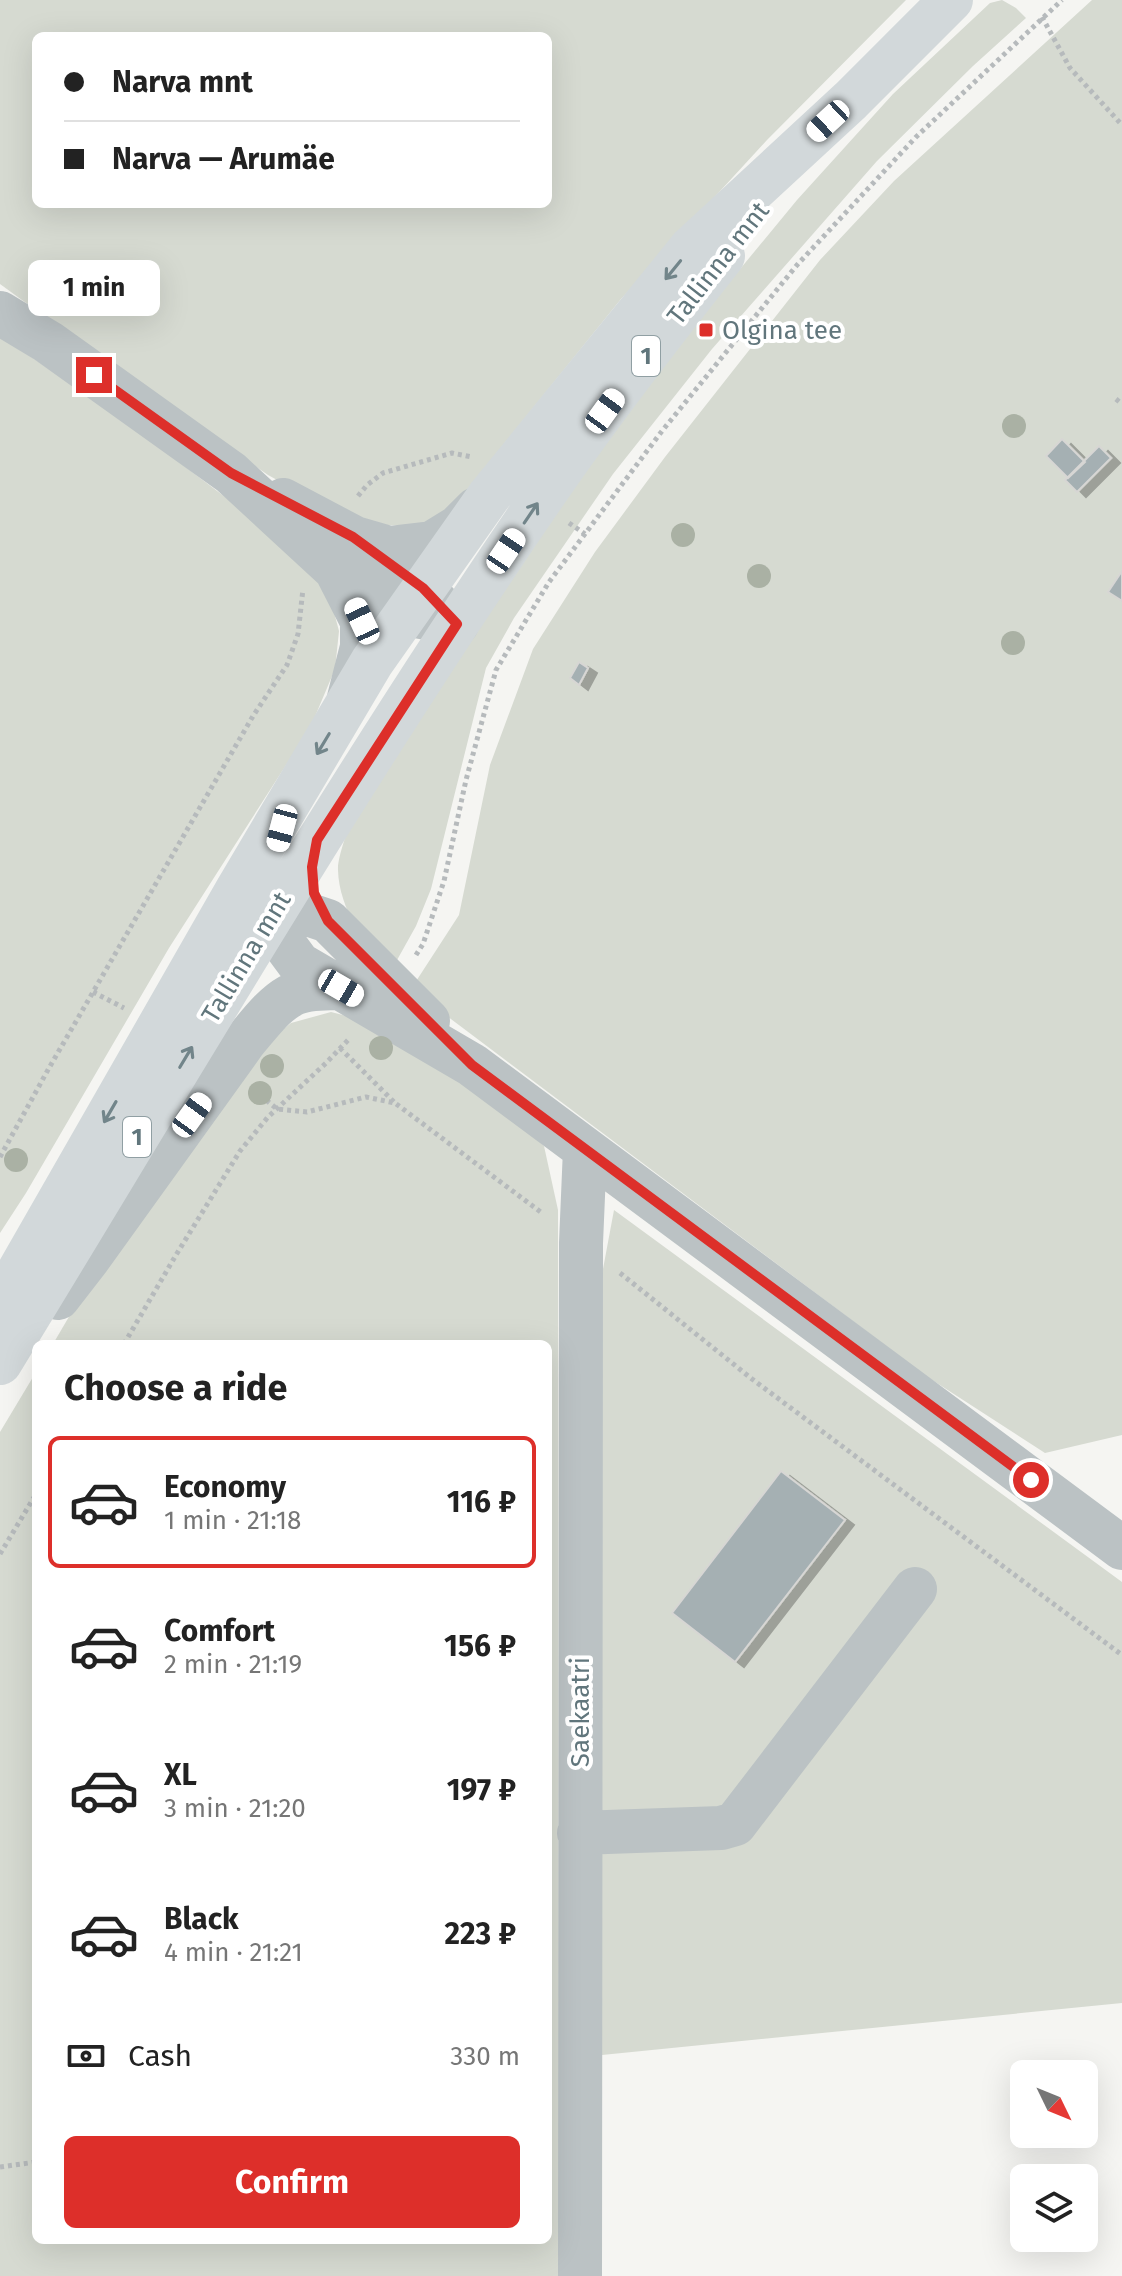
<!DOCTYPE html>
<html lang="en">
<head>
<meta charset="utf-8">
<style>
	body { margin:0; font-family:"Fira Sans",sans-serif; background:#f6f6f6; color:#222; height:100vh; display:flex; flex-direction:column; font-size:30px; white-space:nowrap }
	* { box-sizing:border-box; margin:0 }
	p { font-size:26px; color:#767676 }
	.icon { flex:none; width:44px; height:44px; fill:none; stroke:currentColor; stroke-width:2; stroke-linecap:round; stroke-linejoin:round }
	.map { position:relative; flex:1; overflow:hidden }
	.details { position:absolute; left:32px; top:1340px; width:520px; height:904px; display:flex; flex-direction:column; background:#fff; border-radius:12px; box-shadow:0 8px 32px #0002 }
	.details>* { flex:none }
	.top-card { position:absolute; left:32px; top:32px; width:520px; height:176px; border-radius:12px; box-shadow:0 8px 32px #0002; display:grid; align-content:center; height:176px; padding:0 32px; background:#fff }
	.needle { width:52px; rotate:133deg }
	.controls { position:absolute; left:1010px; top:2060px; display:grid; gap:16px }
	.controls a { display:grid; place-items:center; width:88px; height:88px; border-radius:12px; background:#fff; box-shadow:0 8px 32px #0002; font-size:40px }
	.end { position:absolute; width:36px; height:36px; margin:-18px; border:10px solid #dd2f2a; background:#fff; box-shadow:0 0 0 4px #fff }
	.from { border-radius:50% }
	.bubble { position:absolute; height:56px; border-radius:12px; background:#fff; box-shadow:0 8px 32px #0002; font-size:26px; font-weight:700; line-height:56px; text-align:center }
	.car { position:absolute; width:24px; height:48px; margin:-24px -12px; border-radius:10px; box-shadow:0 0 6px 2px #0007; background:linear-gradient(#fff 24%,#345 0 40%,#fff 0 76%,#345 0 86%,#fff 0) }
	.top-card b { display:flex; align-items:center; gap:28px; height:76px; font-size:30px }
	.top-card b+b { border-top:2px solid #e0e0e0 }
	.top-card i { width:20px; height:20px; background:#222 }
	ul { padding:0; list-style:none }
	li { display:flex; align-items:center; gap:24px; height:132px; margin:0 16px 12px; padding:0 16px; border:4px solid transparent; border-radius:12px }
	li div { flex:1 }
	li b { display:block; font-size:30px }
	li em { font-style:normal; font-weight:700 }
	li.selected { border-color:#dd2f2a }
	li>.icon { width:72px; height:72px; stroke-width:1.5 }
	h2 { padding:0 32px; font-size:36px; line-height:96px }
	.pay { display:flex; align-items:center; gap:20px; height:88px; padding:0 32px; font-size:30px }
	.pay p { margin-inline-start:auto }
	.cta { display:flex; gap:16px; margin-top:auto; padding:16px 32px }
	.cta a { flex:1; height:92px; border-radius:12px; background:#dd2f2a; color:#fff; font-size:32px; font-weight:700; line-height:92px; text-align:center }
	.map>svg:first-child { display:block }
	.green { fill:#d6dad1; fill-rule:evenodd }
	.building { fill:#a5b0b3; stroke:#d7d6d4; stroke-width:2; filter:url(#shadow) }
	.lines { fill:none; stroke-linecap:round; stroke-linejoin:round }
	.path { stroke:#b6babc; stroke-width:5; stroke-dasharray:4 4; stroke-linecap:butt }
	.minor { stroke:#bbc2c4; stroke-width:44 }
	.highway { stroke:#d2d8da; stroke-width:44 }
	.tree { fill:#aab1a4 }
	.oneway { stroke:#72858a }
	.route { stroke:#dd2f2a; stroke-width:10 }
	.poi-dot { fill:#dd2f2a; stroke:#fff; stroke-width:3 }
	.labels { text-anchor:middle; stroke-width:8; stroke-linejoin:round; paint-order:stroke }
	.shield { fill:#fff; stroke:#909fa3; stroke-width:2 }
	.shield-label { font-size:24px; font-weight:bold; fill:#61767c }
	.street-label { font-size:26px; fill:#61767c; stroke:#fff }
	.poi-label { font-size:26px; fill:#61767c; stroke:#fff; text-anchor:start }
</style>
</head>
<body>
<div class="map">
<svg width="1122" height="2276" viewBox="0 0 1122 2276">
	<defs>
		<filter id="shadow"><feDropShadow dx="9" dy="5" stdDeviation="0" flood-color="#0004"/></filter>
	</defs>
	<rect width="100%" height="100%" fill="#f5f5f2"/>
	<path class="green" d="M0,0h906l-139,140 -146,159 -176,218 -34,9 -47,-2 -36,-16 -60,-33 -117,-81 -151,-110zM36,36h512v168h-512z
		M1002,0l14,8 10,10 -53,48 -96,95 -165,188 -99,125 -99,144 -28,50 -55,221 -15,37 -29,52c-20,-33 -48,-68 -49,-108 -1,-14 16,-57 21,-73l292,-420 146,-177 96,-106 97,-91z
		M1092,0h30v1435l-77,18 -119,-77 -515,-387 48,-74 31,-150 43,-116 62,-97 70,-95 155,-197 74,-79z
		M0,335l142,99 145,110 32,35 12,22 8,30 -4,38 -24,57 -142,222 -143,245 -26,40z
		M331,1012l59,15 98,69 56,50 14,64 1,1066h-559v-844l36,-60v868h512v-896h-495l24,-41 188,-259 26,-21z
		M614,1210l508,372v421l-530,53 3,-744z"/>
	<path class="building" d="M1062,439l23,23 -17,16 -22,-22z
		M1099,446l12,12 -34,34 -12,-12z
		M1122,571v30l-14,-9z
		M579,662l9,6 -9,17 -9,-7z
		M781,1471l64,49 -110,142 -63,-49z"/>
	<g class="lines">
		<path class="path" d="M1042,17l28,51 52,57
			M1116,399l6,5
			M358,496l9,-11 16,-12 69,-20 20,4
			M569,523l16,11
			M416,955l7,-11 21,-63 22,-101 30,-110 53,-88 113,-151 135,-166 119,-128 146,-137
			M93,992l31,16
			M340,1048l54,54
			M254,1090l23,19 30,3 59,-15 29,6 147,110
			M0,1157l49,-89 204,-352 34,-51 11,-31 5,-45
			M620,1273l132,106 370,276
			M124,1344l52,-89 64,-104 28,-34 58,-54 24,-25
			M0,1554l36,-60
			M0,2167l36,-5"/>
		<path class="minor" d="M0,313l48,29 183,131 103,95 52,39 19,7 52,10
			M283,500l70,37 70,51 25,27
			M358,539l31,9 43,-5 26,-16 18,-18
			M338,574l24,47v26l-13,51
			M271,883l3,28 8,30 17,23 173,101 650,483
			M250,921l24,-10 27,1 27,9 100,100
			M58,1298l31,-40 156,-217c13,-15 27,-35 45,-45 15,-9 35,-7 51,-8
			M579,1833l142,-5 14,-4 180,-235
			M580,2276l1,-1033 4,-94"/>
		<path class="highway" d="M0,1304l237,-414 135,-228 117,-166 202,-248 160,-148 100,-100
			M0,1363c179,-293 352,-590 547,-873 55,-80 115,-157 176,-234"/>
	</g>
	<g class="tree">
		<circle cx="1014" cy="426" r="12"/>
		<circle cx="683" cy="535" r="12"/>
		<circle cx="759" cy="576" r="12"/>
		<circle cx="1013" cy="643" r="12"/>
		<circle cx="381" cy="1048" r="12"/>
		<circle cx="272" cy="1066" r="12"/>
		<circle cx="260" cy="1093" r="12"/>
		<circle cx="16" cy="1160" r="12"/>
	</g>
	<defs><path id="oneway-shaft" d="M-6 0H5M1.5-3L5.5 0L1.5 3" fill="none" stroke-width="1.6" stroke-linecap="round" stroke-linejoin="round" transform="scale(2)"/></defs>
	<g class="oneway">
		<use href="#oneway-shaft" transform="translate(673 270) rotate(129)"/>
		<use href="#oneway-shaft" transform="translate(531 513) rotate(-56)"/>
		<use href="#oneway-shaft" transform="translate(323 744) rotate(121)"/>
		<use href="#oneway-shaft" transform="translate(186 1057) rotate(-59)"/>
		<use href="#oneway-shaft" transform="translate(110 1112) rotate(120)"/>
	</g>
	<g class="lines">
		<path class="route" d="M94,375l137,98 122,64 70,51 34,36 -140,216 -5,27 2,26 14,28 144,144 559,415"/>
	</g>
	<rect class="poi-dot" x="698" y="322" width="16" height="16" rx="4"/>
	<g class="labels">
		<g class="shield">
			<rect x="632" y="336" width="28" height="40" rx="6"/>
			<rect x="123" y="1117" width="28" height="40" rx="6"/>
		</g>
		<g class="shield-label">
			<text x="646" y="364">1</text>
			<text x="137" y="1145">1</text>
		</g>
		<g class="street-label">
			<text transform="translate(718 263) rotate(-52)" y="9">Tallinna mnt</text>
			<text transform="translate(246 957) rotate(-59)" y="9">Tallinna mnt</text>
			<text transform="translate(580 1712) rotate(-90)" y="9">Saekaatri</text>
		</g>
		<g class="poi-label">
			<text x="722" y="339">Olgina tee</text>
		</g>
	</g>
</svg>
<div class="controls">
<a><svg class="needle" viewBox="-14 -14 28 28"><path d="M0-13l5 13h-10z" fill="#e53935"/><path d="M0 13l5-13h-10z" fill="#767676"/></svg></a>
<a><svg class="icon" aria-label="layers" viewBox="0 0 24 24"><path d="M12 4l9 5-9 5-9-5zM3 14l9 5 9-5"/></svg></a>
</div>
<i class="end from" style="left:1031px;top:1480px"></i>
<i class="end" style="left:94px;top:375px"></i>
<div class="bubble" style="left:28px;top:260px;width:132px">1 min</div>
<i class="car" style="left:828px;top:121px;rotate:227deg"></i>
<i class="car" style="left:605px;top:411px;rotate:36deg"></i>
<i class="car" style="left:506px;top:551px;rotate:34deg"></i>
<i class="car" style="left:362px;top:621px;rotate:335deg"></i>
<i class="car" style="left:282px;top:828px;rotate:195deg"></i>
<i class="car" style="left:341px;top:988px;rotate:120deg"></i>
<i class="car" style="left:192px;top:1115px;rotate:36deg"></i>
<div class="top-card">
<b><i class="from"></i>Narva mnt</b>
<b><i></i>Narva — Arumäe</b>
</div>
<section class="details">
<h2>Choose a ride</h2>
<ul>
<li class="selected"><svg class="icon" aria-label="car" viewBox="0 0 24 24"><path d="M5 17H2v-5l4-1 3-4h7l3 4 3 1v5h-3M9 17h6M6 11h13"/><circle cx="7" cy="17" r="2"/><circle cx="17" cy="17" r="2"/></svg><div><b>Economy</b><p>1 min · 21:18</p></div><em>116 ₽</em></li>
<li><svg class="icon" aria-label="car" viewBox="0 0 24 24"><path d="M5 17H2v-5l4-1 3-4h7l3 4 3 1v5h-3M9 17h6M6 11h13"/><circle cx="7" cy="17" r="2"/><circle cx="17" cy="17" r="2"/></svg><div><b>Comfort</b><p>2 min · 21:19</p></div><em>156 ₽</em></li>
<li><svg class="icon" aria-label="car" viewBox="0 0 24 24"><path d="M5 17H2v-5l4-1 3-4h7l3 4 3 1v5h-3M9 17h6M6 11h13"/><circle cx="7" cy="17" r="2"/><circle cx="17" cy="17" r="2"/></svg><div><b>XL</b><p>3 min · 21:20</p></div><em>197 ₽</em></li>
<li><svg class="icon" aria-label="car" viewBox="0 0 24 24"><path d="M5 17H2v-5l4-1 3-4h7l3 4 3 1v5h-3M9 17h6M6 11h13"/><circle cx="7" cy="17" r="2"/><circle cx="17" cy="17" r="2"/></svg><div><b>Black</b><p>4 min · 21:21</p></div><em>223 ₽</em></li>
</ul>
<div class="pay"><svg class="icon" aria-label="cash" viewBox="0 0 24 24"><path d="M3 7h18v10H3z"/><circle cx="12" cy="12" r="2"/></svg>Cash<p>330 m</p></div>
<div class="cta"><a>Confirm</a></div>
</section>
</div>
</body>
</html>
